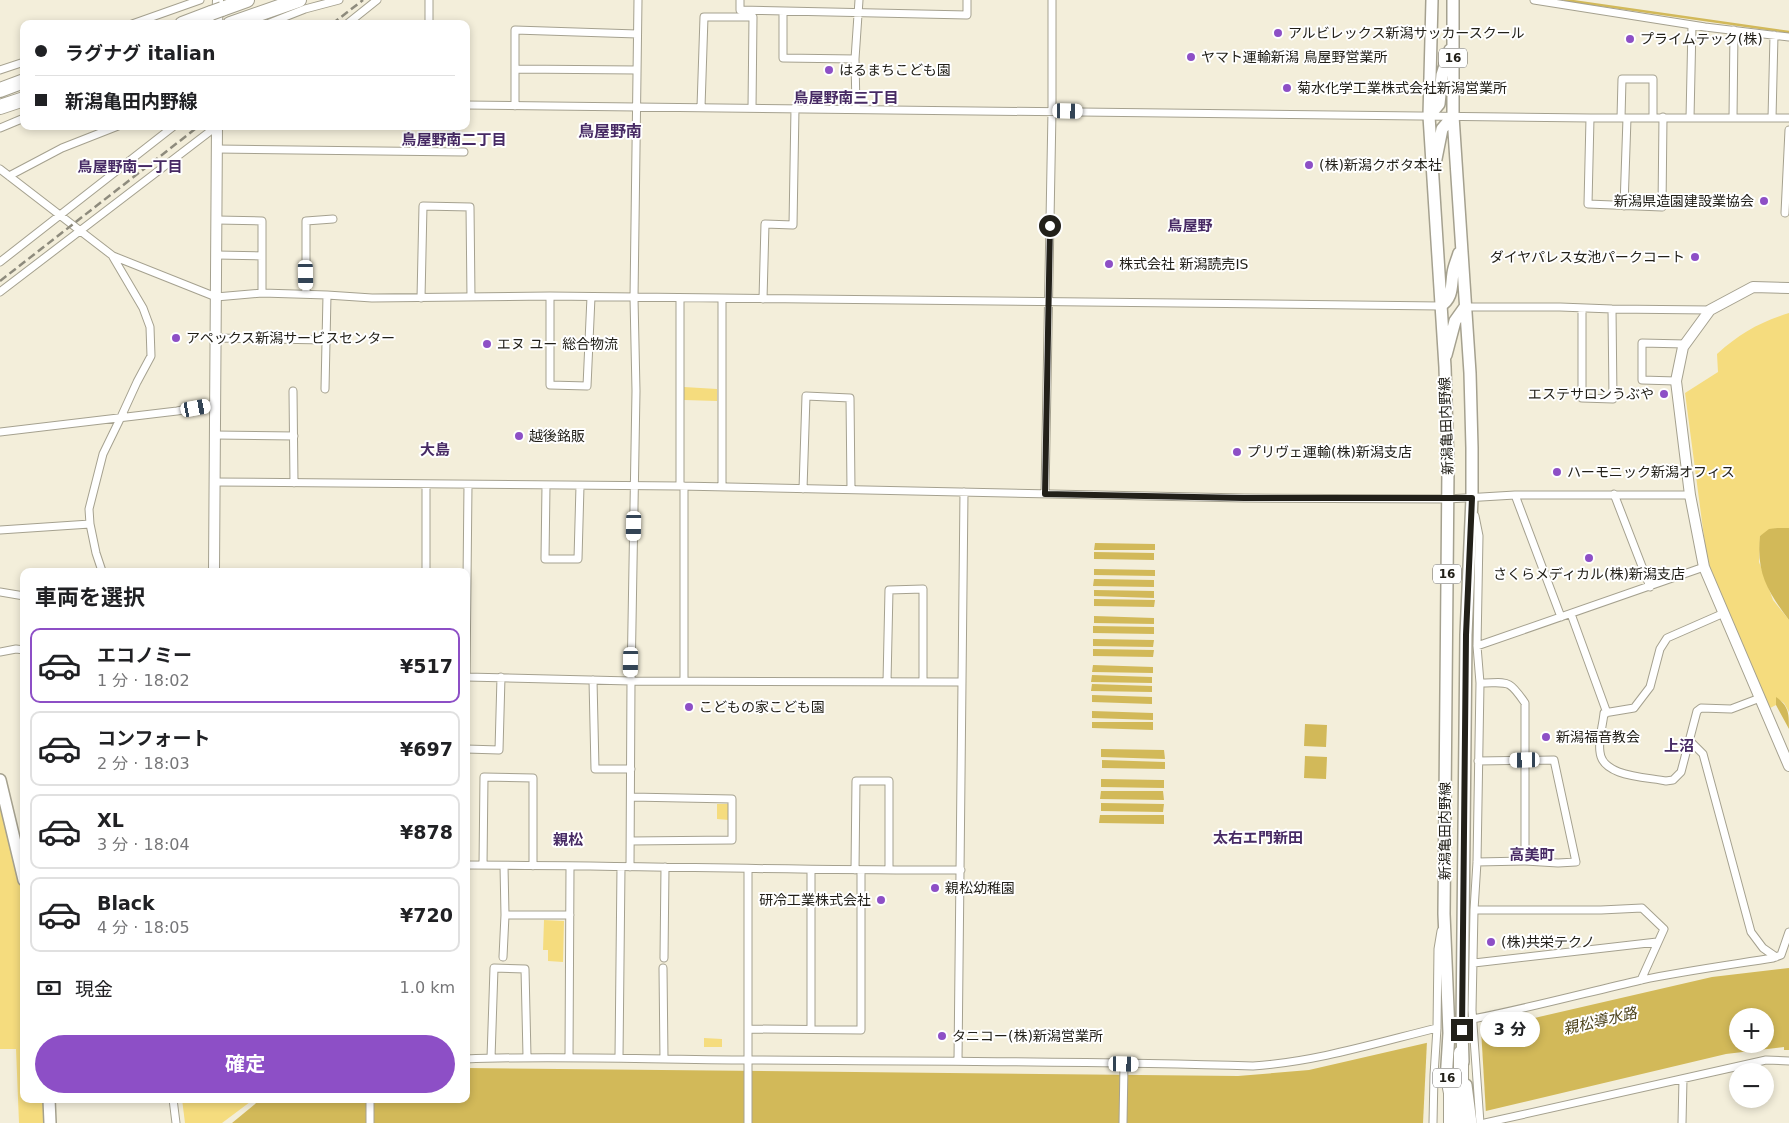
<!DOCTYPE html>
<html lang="ja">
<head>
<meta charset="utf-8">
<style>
	body { margin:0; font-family:"DejaVu Sans","Noto Sans JP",sans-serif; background:#f6f6f6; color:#202124; height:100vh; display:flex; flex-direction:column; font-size:19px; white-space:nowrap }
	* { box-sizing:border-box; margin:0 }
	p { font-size:16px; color:#757577 }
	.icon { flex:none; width:28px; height:28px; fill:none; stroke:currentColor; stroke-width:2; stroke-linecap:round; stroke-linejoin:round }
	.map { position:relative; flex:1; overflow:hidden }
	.side { position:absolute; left:20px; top:568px; width:450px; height:535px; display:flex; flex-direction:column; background:#fff; border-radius:10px; box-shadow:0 2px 8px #0003 }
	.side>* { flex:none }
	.hud { position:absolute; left:20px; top:20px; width:450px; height:110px; border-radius:10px; box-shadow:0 2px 8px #0003; display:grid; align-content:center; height:110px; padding:0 15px; background:#fff }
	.buttons { position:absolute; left:1729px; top:1008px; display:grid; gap:10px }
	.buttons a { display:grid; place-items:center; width:45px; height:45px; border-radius:50%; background:#fff; box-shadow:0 2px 8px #0003; font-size:25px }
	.end { position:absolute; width:22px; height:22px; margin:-11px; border:6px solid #222019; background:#fff; box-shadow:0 0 0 2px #fff }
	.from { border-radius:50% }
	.bubble { position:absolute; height:35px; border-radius:18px; background:#fff; box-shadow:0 2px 8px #0003; font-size:16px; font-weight:700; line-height:35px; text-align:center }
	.car { position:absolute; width:15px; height:30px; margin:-15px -8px; border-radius:6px; box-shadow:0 0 4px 1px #0007; background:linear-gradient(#fff 24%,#345 0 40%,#fff 0 76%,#345 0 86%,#fff 0) }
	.hud b { display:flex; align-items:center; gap:18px; height:48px; font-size:19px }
	.hud b+b { border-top:1px solid #e0e0e0 }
	.hud i { width:12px; height:12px; background:#202124 }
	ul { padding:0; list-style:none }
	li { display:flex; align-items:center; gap:15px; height:75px; margin:0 10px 8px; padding:0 5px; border:2px solid #e0e0e0; border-radius:10px }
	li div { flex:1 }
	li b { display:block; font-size:19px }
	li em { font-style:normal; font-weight:700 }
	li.on { border-color:#8d4fc6 }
	li>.icon { width:45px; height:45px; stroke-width:1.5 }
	h2 { padding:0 15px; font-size:22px; line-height:60px }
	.pay { display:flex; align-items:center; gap:12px; height:55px; padding:0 15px; font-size:19px }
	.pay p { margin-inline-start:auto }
	.primary-button { display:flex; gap:10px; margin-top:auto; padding:10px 15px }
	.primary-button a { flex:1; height:58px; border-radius:30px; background:#8d4fc6; color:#fff; font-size:20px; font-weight:700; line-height:58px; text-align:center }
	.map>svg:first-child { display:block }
	.green { fill:#f5dc7e }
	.water { fill:#d2b959; fill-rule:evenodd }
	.pier { fill:#f3eeda }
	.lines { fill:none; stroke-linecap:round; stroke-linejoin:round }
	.stream { stroke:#d2b959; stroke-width:2.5 }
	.street-casing { stroke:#a5a18f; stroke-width:9 }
	.secondary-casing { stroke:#a5a18f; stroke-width:12 }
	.primary-casing { stroke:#a5a18f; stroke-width:14 }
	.highway-casing { stroke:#a5a18f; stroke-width:16 }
	.street { stroke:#fff; stroke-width:7 }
	.secondary { stroke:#fff; stroke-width:10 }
	.primary { stroke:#fff; stroke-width:11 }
	.highway { stroke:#fff; stroke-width:14 }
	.rail { stroke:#8e8b7d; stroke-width:2.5; stroke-dasharray:8 4; stroke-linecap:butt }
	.highway-bridge-casing { stroke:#a5a18f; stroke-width:16; stroke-linecap:butt }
	.highway-bridge { stroke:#fff; stroke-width:14 }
	.route { stroke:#222019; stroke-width:6 }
	.poi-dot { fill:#8d4fc6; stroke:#fff; stroke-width:2 }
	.labels { text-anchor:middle; stroke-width:4; stroke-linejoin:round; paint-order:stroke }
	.shield { fill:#fff; stroke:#64635e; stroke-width:1 }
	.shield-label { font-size:12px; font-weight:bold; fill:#222019 }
	.poi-label { font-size:14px; fill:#222019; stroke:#fff; text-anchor:start }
	.street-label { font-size:14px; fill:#222019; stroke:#fff }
	.neighbourhood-label { font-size:15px; font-weight:bold; fill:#472a64; stroke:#fff }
	.water-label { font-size:15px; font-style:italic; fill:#4d431b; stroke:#fff }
	.quarter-label { font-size:16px; font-weight:bold; fill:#472a64; stroke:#fff }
</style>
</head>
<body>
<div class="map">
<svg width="1789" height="1123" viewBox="0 0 1789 1123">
	<rect width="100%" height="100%" fill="#f3eeda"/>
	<path class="green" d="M1789,313v215h-12l-17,8 -1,26 14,38 16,20v92l-5,-9 -8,-5v7l-6,3 -62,-141 -23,-174 33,-21 -1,-18c23,-21 43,-32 72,-41z
		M684,387l33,2v12l-33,-1z
		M0,793l24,106v200h21l1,24h-27l-3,-74h-16z
		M717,804h13l-1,16 -12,-1z
		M544,920l20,1 -1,41 -15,-1v-11h-5z
		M704,1038l18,1v8h-18z
		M182,1099h72l-32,24h-37z"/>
	<path class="water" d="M1777,528h12v92c-21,-28 -33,-47 -29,-84l9,-7z
		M1095,543l60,1v6h-61z
		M1094,552l60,1v7l-60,-1z
		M1094,569l61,1v6l-61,-1z
		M1094,579l60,1v7l-61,-1z
		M1094,590l60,1v7l-60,-2z
		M1094,599l61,1 -1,7 -60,-1z
		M1094,616l60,2v6l-60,-1z
		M1093,626l61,1v7l-61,-1z
		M1093,639l61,1 -1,7 -60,-1z
		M1093,649l61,1 -1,7 -60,-1z
		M1093,665l60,2v6l-61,-1z
		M1092,675l60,2v6l-61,-1z
		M1092,684l60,2v6l-61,-1z
		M1092,695l60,2v7l-60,-2z
		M1776,697c13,9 13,17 13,32l-13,-24z
		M1092,711l61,2v7l-61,-2z
		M1092,722h61v8l-61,-2z
		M1305,724l22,1 -1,22 -22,-1z
		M1101,749l63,1 1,9 -64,-2z
		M1305,756l22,1 -1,22 -22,-1z
		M1102,760l63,2v7l-63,-1z
		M1101,779l61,1h2v8l-63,-1z
		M1101,791h62l1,9 -64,-1z
		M1101,803l63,1 -1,8 -62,-1z
		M1100,815h64v9l-65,-1z
		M1789,968v82h-5v-3l-58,7 -291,69h-1203l29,-24h205v-31l772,8 71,-6 403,-93zM1738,1016h27v28h-27z"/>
	<path class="pier" d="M1481,1029l5,85 -40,9h-23l4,-82z"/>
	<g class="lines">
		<path class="stream" d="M1565,0l224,32"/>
		<defs>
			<path id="street" d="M740,0v10l227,5v-15
				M1534,0l171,27 84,10
				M783,11v47l72,1
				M132,24l68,-24
				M267,24l38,-15 34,-9
				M347,24l30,-24
				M429,24v-24
				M515,69l122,1
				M0,70l24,-8
				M466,105l1124,13h199
				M515,106v-76l122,4
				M701,107l3,-90h49l-1,91
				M856,109l-1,-50 4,-59
				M1590,118l-2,86 74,3 1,-90
				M1621,118l1,-39h31v38
				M1690,118l2,-93
				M1733,118l1,-88
				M1772,118l2,-83
				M0,128l24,-10
				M217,149l247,3
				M0,169l113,87 103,41 46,-4 65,2 45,3 178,-2 890,10
				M9,176l53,-28 56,-22
				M1624,206l3,-88
				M1785,213l4,-83
				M217,220l45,1v72
				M217,255l45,1
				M0,262l174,-136
				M0,292l217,-166
				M306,294v-73l27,-2
				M550,296v89l37,1 4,-89
				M421,298l2,-92 47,1 1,90
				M680,298v188
				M763,299l2,-75 28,1 2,-117
				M1465,307h95l52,2 98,1
				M1582,308v90l31,1 -1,-90
				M216,338l110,2
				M1676,381l-34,-1v-37l43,1
				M325,389l2,-94
				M293,391l1,92
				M0,432l177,-21 38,-7
				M215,435l79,1
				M214,482l466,4 564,12 204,1 67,-4h175
				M426,484v87
				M468,485l-2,192 165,4 330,1
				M546,486l-1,73h33l2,-73
				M722,487v-188
				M803,489l3,-93 44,2 1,91
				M1045,494l7,-383v-111
				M1614,494l36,93
				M1515,495l46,122
				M1475,516l4,20 -2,110 3,37 -3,179 -3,48 -2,100 8,113
				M0,530l90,-6
				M102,571l-6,-18 -6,-29 -1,-15 14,-55 18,-37 16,-35 14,-26 -1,-29 -7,-19 -30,-51
				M0,592l24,4
				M1724,613l-57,25 -7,11 -10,38 -16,21 -30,5c-1,12 -6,27 -4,39 2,25 47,25 66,29l7,-1 8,-8 16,-61 4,-3 30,1 29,-11
				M1571,614l36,99
				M1477,646l227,-79
				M0,652l16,-3 8,1
				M593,680l2,89h36
				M684,681v-195
				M887,682l2,-92 34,-1v93
				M1480,683c28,0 28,-5 45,20v158
				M1689,740l14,14 48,178 12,16 13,9
				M466,749l33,1 2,-73
				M631,841l101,-1v-41l-101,-2
				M1477,862l48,-1 33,2 18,-1 -22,-102 -76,1
				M466,865c165,0 330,6 495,5
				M483,865l1,-88 49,1v88
				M630,867l1,-186 5,-290 -2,-93 4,-298
				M748,869v254
				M855,870l1,-89h33v89
				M1474,910h127l41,-2 22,21 -23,51
				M505,915h65
				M503,957l2,-42 -1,-49
				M664,958l1,-91
				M1474,963l183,-21
				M663,968l1,91
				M1473,1019c56,-11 112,-26 168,-39 44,-9 88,-15 132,-22l8,-3 8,-23
				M748,1029l113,1v-160
				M811,1029v-159
				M569,1057l1,-190
				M619,1057l2,-190
				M491,1058l3,-90 31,1 2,87
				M466,1059c95,-4 190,1 285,1 167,1 334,1 502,6 62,-4 123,-23 184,-38
				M958,1061l6,-569
				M173,1099l3,24
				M370,1123v-24
				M1123,1123l1,-59
				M1433,1123l1,-48 3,-47 1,-79 3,-18
				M1485,1123l281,-63 23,1
				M1682,1123l1,-44"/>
			<path id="secondary" d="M217,24l1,-24
				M1789,288l-36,-1 -43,23 -27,37 -7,34 14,114 14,72 85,199
				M214,571l3,-445"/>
			<path id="primary" d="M1432,0l-3,116 16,251 3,102 -4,445 5,119 -3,48
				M1453,0v116l17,257 2,75v50l-6,137 -4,395 1,32
				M1429,116l10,-12 3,-29 8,-25
				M1435,164l7,-35 11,-13
				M1440,306c13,-7 11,-20 13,-33 1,-7 4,-13 6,-20
				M1446,355l9,-34 10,-14
				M0,780l24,100
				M1466,1085l5,38
				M49,1099l1,24"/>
			<path id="highway" d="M222,9l25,-9
				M182,24l29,-11
				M230,24l69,-24
				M0,90l24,-9
				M0,107l24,-8
				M1447,1073l4,20v30
				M1461,1123v-70"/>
		</defs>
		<use href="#street" class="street-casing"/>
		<use href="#secondary" class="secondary-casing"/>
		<use href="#primary" class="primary-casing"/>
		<use href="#highway" class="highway-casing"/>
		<use href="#street" class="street"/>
		<use href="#secondary" class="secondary"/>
		<use href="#primary" class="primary"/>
		<use href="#highway" class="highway"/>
		<path class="rail" d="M332,24l31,-24
			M0,281l199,-155"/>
		<defs>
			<path id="highway-bridge" d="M211,13l11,-4"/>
		</defs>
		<use href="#highway-bridge" class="highway-bridge-casing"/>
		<use href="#highway-bridge" class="highway-bridge"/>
	</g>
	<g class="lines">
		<path class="route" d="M1050,226l-5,268 199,4h228l-6,137 -4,395"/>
	</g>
	<g class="poi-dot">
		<circle cx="1278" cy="33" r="5"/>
		<circle cx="1630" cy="39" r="5"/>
		<circle cx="1191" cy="57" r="5"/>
		<circle cx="829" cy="70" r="5"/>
		<circle cx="1287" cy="88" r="5"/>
		<circle cx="1309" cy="165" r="5"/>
		<circle cx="1764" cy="201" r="5"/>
		<circle cx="1695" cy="257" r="5"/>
		<circle cx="1109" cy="264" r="5"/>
		<circle cx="176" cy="338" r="5"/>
		<circle cx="487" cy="344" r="5"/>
		<circle cx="1664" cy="394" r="5"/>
		<circle cx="519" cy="436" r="5"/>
		<circle cx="1237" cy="452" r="5"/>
		<circle cx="1557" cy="472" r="5"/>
		<circle cx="1589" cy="558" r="5"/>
		<circle cx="689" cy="707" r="5"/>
		<circle cx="1546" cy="737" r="5"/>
		<circle cx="935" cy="888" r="5"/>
		<circle cx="881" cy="900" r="5"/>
		<circle cx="1491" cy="942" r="5"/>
		<circle cx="942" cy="1036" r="5"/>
	</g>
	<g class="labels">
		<g class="shield">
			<rect x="1439" y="48.5" width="28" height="19" rx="4"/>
			<rect x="1433" y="564.5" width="28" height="19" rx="4"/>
			<rect x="1433" y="1068.5" width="28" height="19" rx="4"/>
		</g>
		<g class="shield-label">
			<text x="1453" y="62">16</text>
			<text x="1447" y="578">16</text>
			<text x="1447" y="1082">16</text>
		</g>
		<g class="poi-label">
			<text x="1288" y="38">アルビレックス新潟サッカースクール</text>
			<text x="1640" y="44">プライムテック(株)</text>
			<text x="1201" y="62">ヤマト運輸新潟 鳥屋野営業所</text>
			<text x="839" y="75">はるまちこども園</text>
			<text x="1297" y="93">菊水化学工業株式会社新潟営業所</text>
			<text x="1319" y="170">(株)新潟クボタ本社</text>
			<text x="1754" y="206" text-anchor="end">新潟県造園建設業協会</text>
			<text x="1685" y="262" text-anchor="end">ダイヤパレス女池パークコート</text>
			<text x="1119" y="269">株式会社 新潟読売IS</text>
			<text x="186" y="343">アペックス新潟サービスセンター</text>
			<text x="497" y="349">エヌ ユー 総合物流</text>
			<text x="1654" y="399" text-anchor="end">エステサロンうぶや</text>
			<text x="529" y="441">越後銘販</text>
			<text x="1247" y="457">プリヴェ運輸(株)新潟支店</text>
			<text x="1567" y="477">ハーモニック新潟オフィス</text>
			<text x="1589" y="579" text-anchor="middle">さくらメディカル(株)新潟支店</text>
			<text x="699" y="712">こどもの家こども園</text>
			<text x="1556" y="742">新潟福音教会</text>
			<text x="945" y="893">親松幼稚園</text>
			<text x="871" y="905" text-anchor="end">研冷工業株式会社</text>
			<text x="1501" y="947">(株)共栄テクノ</text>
			<text x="952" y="1041">タニコー(株)新潟営業所</text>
		</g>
		<g class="street-label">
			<text transform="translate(1446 426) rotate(-92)" y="5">新潟亀田内野線</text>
			<text transform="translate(1445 831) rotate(-90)" y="5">新潟亀田内野線</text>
		</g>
		<g class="neighbourhood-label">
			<text x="846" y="103">鳥屋野南三丁目</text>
			<text x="454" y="145">鳥屋野南二丁目</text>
			<text x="130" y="172">鳥屋野南一丁目</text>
			<text x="1190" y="231">鳥屋野</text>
			<text x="435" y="455">大島</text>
			<text x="1679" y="751">上沼</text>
			<text x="1258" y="843">太右エ門新田</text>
			<text x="568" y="845">親松</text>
			<text x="1532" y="860">高美町</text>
		</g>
		<g class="water-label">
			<text transform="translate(1600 1021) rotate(-13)" y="5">親松導水路</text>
		</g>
		<g class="quarter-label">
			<text x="610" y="137">鳥屋野南</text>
		</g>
	</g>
</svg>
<div class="buttons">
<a>+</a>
<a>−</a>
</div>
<i class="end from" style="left:1050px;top:226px"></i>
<i class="end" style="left:1462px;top:1030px"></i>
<div class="bubble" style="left:1480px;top:1012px;width:60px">3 分</div>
<i class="car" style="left:1068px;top:111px;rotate:91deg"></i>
<i class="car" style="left:306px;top:275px;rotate:179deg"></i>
<i class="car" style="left:196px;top:408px;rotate:80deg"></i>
<i class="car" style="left:634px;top:526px;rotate:181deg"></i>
<i class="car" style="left:631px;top:662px;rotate:181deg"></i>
<i class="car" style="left:1525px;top:760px;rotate:269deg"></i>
<i class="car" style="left:1124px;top:1064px;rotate:91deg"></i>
<div class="hud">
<b><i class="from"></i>ラグナグ italian</b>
<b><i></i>新潟亀田内野線</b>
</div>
<section class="side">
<h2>車両を選択</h2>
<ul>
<li class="on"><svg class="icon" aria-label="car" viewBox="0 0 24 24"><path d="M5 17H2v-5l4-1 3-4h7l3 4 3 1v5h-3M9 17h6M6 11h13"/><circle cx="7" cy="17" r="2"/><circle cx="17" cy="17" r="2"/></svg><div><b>エコノミー</b><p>1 分 · 18:02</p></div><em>¥517</em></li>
<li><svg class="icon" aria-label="car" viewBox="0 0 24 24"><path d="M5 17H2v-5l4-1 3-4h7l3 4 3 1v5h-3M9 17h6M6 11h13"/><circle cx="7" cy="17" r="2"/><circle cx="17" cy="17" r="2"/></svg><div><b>コンフォート</b><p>2 分 · 18:03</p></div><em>¥697</em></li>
<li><svg class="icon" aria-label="car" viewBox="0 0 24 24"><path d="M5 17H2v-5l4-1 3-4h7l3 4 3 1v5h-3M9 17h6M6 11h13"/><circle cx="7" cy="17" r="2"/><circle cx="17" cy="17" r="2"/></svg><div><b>XL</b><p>3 分 · 18:04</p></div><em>¥878</em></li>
<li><svg class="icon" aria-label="car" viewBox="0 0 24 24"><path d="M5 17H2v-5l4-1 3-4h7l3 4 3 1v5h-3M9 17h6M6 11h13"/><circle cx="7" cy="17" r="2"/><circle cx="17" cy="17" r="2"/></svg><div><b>Black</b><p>4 分 · 18:05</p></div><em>¥720</em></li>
</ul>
<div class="pay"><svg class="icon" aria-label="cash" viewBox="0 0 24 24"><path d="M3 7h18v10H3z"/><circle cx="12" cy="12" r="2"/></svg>現金<p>1.0 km</p></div>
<div class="primary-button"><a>確定</a></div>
</section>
</div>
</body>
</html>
